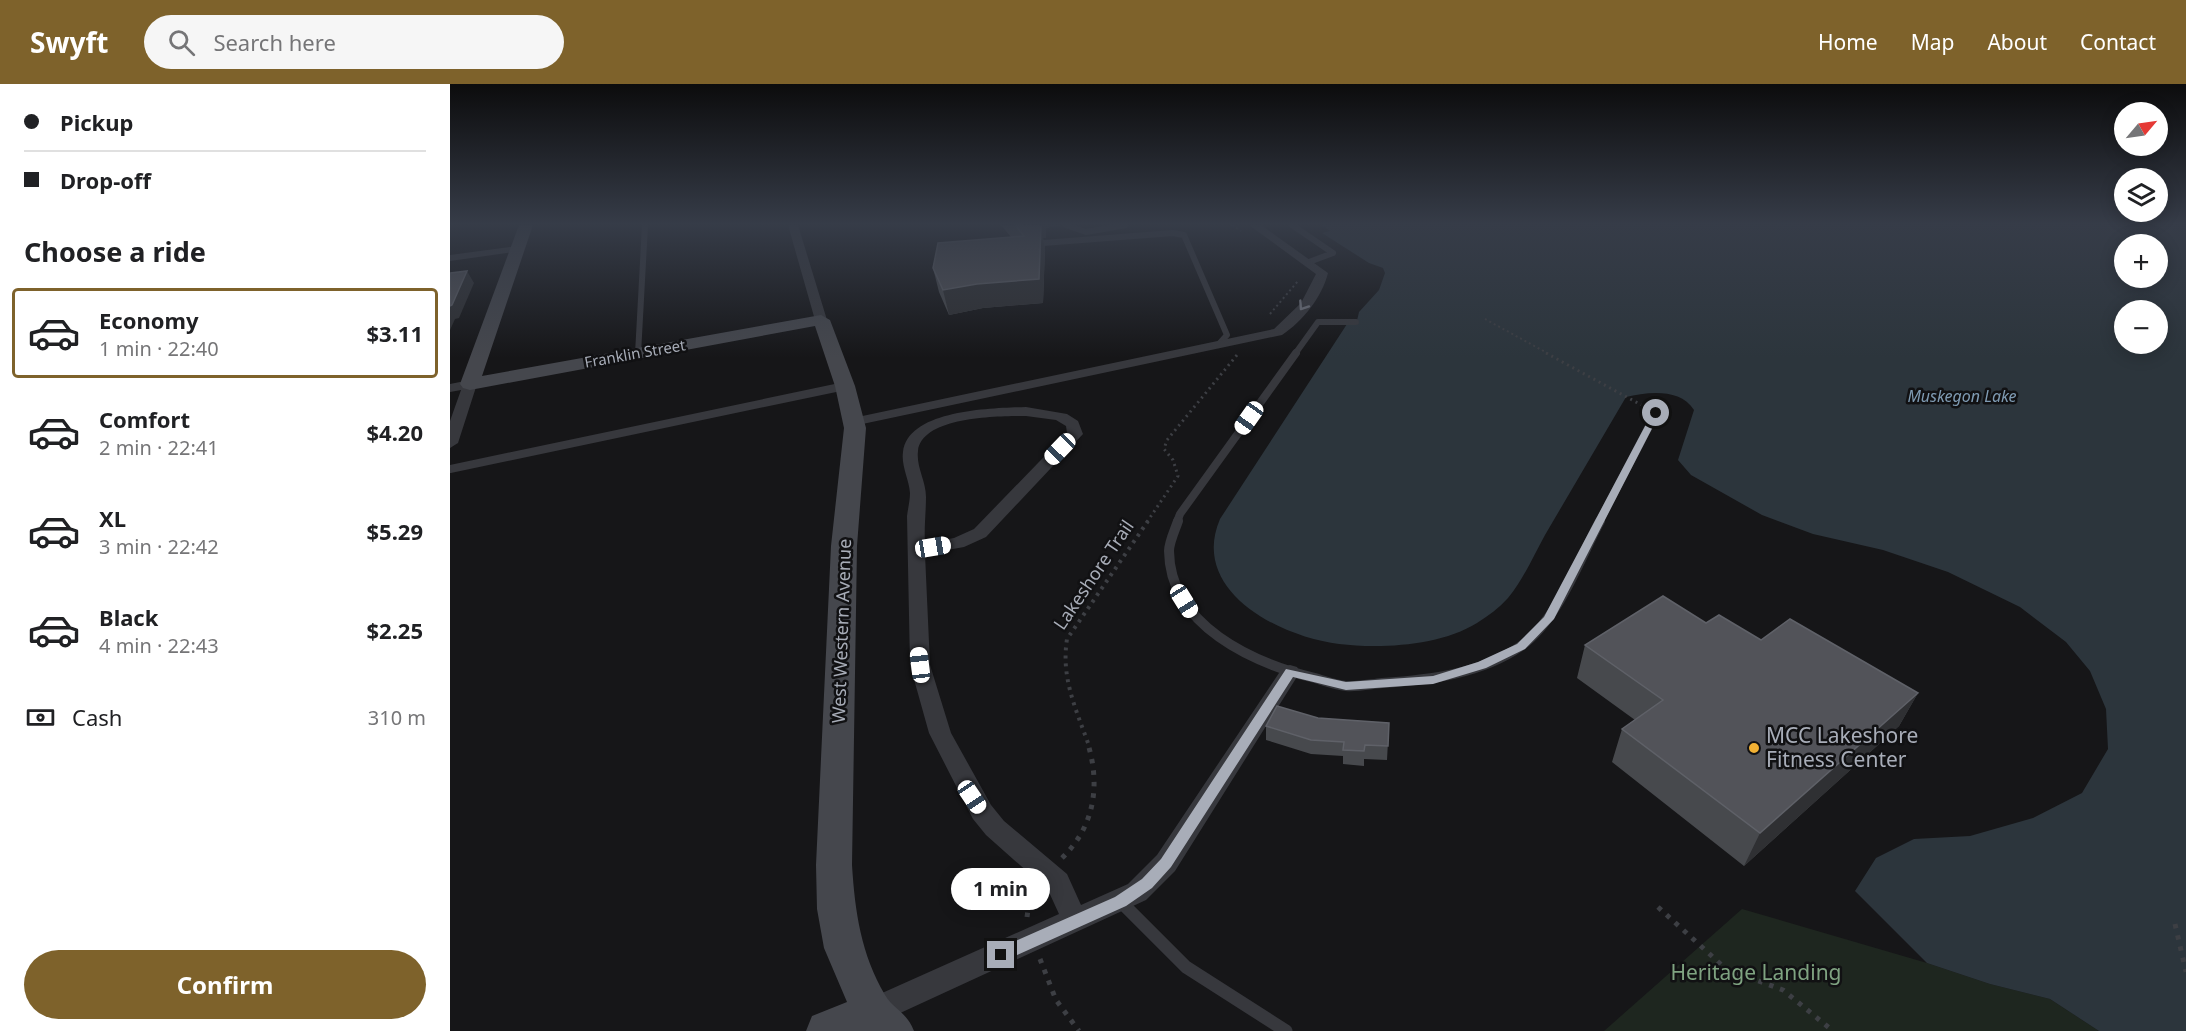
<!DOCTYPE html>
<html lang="en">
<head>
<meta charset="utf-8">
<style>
	body { margin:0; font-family:"Noto Sans",sans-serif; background:#f6f6f6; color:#202124; height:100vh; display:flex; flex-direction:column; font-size:22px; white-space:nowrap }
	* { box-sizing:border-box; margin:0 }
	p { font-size:20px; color:#757577 }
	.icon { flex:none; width:33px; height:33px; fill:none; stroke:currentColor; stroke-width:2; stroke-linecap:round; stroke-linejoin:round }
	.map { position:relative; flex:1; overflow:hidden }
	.side { display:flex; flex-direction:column; background:#fff; width:450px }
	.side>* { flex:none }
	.banner { display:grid; align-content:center; height:132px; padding:0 24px; background:#fff }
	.needle { width:39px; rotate:61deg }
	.controls { position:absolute; left:1664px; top:18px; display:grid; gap:12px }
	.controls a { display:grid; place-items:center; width:54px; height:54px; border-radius:50%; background:#fff; box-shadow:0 3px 15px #0003; font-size:30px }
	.end { position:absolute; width:27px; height:27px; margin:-14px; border:8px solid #a8adb8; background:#111; box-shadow:0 0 0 3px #111 }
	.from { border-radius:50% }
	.bubble { position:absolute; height:42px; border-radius:21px; background:#fff; box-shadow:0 3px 15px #0003; font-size:20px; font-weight:700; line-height:42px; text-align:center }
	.car { position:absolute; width:18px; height:36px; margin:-18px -9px; border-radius:8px; box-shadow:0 0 4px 2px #0007; background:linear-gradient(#fff 24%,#345 0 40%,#fff 0 76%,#345 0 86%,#fff 0) }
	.banner b { display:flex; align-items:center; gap:21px; height:57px; font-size:22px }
	.banner b+b { border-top:2px solid #e0e0e0 }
	.banner i { width:15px; height:15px; background:#202124 }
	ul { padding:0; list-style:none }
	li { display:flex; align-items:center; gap:18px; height:90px; margin:0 12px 9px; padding:0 12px; border:3px solid transparent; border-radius:6px }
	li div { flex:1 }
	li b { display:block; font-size:22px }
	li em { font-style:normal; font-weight:700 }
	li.selected { border-color:#7e622b }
	li>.icon { width:54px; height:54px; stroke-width:1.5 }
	h2 { padding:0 24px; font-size:27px; line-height:72px }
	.pay { display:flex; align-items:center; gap:15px; height:66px; padding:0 24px; font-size:22px }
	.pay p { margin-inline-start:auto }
	.action { display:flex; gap:12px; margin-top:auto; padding:12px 24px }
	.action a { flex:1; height:69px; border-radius:36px; background:#7e622b; color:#fff; font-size:24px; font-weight:700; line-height:69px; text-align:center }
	header { display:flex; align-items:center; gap:36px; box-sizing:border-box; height:84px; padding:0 30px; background:#7e622b; color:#fff }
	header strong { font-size:28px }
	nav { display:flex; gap:33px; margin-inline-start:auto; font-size:21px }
	.search { width:420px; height:54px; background:#f6f6f6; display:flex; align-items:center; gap:15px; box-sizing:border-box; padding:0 21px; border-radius:33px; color:#757577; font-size:22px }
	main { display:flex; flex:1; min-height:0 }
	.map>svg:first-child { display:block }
	.green { fill:#1e261f }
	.water { fill:#2c353c; fill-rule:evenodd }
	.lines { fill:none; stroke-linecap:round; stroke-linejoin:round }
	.path-far3 { stroke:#3d3f44; stroke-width:2; stroke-dasharray:2 3; stroke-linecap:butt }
	.path-far2 { stroke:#3d3f44; stroke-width:3; stroke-dasharray:2 4; stroke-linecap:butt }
	.path-far1 { stroke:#3d3f44; stroke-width:4; stroke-dasharray:3 5; stroke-linecap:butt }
	.path { stroke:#3d3f44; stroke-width:5; stroke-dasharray:4.5 7; stroke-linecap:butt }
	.lane-far3 { stroke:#37383d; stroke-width:6 }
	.lane-far2 { stroke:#37383d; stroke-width:8 }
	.lane-far1 { stroke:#37383d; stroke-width:10 }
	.lane { stroke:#37383d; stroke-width:13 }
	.street { fill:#37383d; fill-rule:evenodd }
	.secondary { fill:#45474d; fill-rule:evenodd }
	.wall { fill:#47494d }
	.shaded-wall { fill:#2f3033 }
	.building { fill:#525359; stroke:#5f6168; stroke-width:1.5 }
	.oneway { stroke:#757881 }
	.route { fill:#a8adb8 }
	.poi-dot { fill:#f2b134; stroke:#111113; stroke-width:2 }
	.labels { text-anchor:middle; stroke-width:5; stroke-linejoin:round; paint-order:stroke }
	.far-street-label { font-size:15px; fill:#a8adb8; stroke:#111113 }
	.far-water-label { font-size:16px; font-style:italic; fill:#7f9bb3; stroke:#111113 }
	.street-label { font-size:18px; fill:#a8adb8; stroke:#111113 }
	.near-poi-label { font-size:21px; fill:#a8adb8; stroke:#111113; text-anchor:start }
	.near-park-label { font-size:21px; fill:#7fa381; stroke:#111113 }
</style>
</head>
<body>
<header>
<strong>Swyft</strong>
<div class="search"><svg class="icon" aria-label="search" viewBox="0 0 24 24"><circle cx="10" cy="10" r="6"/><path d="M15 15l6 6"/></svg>Search here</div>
<nav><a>Home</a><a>Map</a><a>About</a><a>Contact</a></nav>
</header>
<main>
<section class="side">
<div class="banner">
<b><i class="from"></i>Pickup</b>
<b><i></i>Drop-off</b>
</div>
<h2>Choose a ride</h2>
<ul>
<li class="selected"><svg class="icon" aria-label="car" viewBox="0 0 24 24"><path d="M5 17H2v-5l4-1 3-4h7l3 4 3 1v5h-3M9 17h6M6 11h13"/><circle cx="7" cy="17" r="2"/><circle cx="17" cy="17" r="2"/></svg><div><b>Economy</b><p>1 min · 22:40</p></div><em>$3.11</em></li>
<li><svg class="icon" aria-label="car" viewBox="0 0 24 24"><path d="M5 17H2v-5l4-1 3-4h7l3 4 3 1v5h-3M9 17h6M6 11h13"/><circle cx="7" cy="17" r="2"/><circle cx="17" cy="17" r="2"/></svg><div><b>Comfort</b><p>2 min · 22:41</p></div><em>$4.20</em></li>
<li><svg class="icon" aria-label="car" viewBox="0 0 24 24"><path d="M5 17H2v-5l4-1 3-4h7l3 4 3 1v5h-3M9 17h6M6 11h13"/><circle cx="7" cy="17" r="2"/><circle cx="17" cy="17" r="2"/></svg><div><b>XL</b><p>3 min · 22:42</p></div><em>$5.29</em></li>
<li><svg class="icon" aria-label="car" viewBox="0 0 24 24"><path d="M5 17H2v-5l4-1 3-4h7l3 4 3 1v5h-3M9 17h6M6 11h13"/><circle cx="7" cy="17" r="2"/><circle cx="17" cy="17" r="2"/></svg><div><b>Black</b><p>4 min · 22:43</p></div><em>$2.25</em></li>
</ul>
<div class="pay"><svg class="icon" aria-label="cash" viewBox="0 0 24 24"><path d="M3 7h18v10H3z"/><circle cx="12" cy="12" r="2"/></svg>Cash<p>310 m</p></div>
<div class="action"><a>Confirm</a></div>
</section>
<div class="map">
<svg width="1736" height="947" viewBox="0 0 1736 947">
	<rect width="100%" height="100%" fill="#161618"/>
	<path class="green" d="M1292,825l185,54 63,21 60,15 49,32h-495z"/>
	<path class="water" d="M872,141h864v806h-87l-49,-32 -60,-15 -63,-21 -72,-72 21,-33 38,-19 56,-3 63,-18 49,-25 26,-44 -2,-40 -16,-38 -24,-29 -46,-35 -72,-35 -65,-22 -70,-16 -51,-19 -71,-40 -13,-15 16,-50c-14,-22 -46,-18 -68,-13 -27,46 -54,92 -81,138 -11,20 -22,45 -37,63 -9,10 -20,18 -31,25 -37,23 -97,26 -138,21 -59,-7 -150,-53 -119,-125l127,-195 9,1 3,-13 20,-22 6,-17 -2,-5 -14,-5 -47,-30 8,-2zM1674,160h33v34h-33zM1674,226h33v34h-33z"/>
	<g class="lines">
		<path class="path-far3" d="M782,141l9,6
			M820,230l28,-33
			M1035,235l64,35"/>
		<path class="path-far2" d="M1096,269l99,54
			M697,438l31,-46 -5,-16 -9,-11 3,-9 70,-85"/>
		<path class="path-far1" d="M638,659c-13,-36 -27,-66 -21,-104l81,-118"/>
		<path class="path" d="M612,774c33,-32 39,-74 25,-117
			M1208,823l68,62 57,21 50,41
			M577,833l3,-21 4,-5
			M1725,840l11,48
			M590,875l16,41 23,31"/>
		<path class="lane-far3" d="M616,141l20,7 40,-7
			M842,141l41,28 -24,9
			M593,159l130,-10 11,2 43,100 -9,10
			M188,270l7,-129
			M845,270l23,-32h38"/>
		<path class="lane-far2" d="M0,385l395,-83
			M727,438l3,-8 116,-161
			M1149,438l57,-109"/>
		<path class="lane-far1" d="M728,437c-3,9 -9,21 -9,30 1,75 84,112 146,127 10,3 21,7 31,8 12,1 25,-2 36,-3 47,-3 99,-9 139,-37 37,-26 58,-86 79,-125"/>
		<path class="lane" d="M670,817l66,66 100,64"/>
		<path class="street" d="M338,141h10l29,95 -2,3 -10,-3z
			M799,141h12l67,48c-6,24 -25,48 -46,62l-429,91 -7,-4 7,-4 421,-89 27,-26 15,-29z
			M67,162l4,1v4l-71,10v-6z
			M20,296l7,4 -19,59 -8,5v-27l11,-31 -11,2v-8z
			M576,323l41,7 11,7 5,13 -97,103 -22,10 -39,7 5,111 21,68 40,72 13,16 63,53 14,31 47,-21 29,-29 126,-188 7,-2 7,2 3,5 -125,199 -29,29 -274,126 -10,-4 -4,-10 4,-10 197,-88 -11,-24 -62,-55 -13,-16 -44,-86 -19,-68 -3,-149c1,-8 3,-15 3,-23 -1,-14 -9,-27 -7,-41 5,-43 91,-44 123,-45zM576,332l30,4 10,6 1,7 -93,96 -20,9 -29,5c-1,-16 1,-31 1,-46 0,-16 -10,-30 -8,-46 4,-35 82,-35 108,-35z"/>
		<path class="secondary" d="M69,141h14l-51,151 339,-61 9,5 25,66 11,42 -9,118 -5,319c3,47 9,89 33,130 9,15 21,16 29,36h-108l6,-15 35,-14 -23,-54 -7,-39 -1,-44 15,-319 13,-118 -9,-42 -20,-60 -345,64 -7,-2 -3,-4z"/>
	</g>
	<path class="wall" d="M551,141h60l-15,3v10h-3l2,10 -2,55 -60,5 -34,7 -10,-23 -6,-24 78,-31z
		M1256,539l55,17 157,53 -19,33 -155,140 -132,-104 10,-33 13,-9 -58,-42 8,-33z
		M868,634l71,5 -2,37 -23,-1v7l-21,-2v-8l-32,-2 -45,-14v-14z"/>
	<path class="shaded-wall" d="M585,141h26l-15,3v10h-3l2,10 -2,55 -60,5 -34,7 -6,-25 95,-47z
		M17,187l7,12 -15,35 -4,1 -5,11v-24z
		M1468,609l-19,33 -155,140 16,-33z"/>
	<path class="building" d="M565,141l26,1 -2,53 -62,5 -34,6 -10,-22 5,-25 86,-7z
		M17,187l-15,34 -2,1v-33z
		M1213,512l43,27 13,-8 42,25 29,-21 128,74 -158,140 -138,-104 41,-29 -78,-55z
		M827,622l41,12 71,5 -1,23 -23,-1 -1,6 -21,-1 1,-8 -33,-2 -45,-14z"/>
	<defs><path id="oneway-chevron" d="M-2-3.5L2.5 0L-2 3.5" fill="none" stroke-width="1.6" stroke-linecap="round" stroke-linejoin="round" transform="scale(1.5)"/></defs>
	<use class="oneway" href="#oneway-chevron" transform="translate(853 222) rotate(124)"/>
	<linearGradient id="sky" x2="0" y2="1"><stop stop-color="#0c0c0d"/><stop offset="0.51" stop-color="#363c48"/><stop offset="1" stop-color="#363c48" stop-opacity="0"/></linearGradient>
	<rect width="1736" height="274" fill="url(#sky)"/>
	<path class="route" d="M1203,327l7,2 -106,206 -29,30 -39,19 -53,16 -87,6 -53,-13 -122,190 -19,21 -26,18 -120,54h-11l-2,-5 2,-5 120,-53 27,-18 19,-20 125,-190 60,13 87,-6 45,-14 39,-18 27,-27z"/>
	<circle class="poi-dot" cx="1304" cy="664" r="6"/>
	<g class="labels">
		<g class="far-street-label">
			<text transform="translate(185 270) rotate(-10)" y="5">Franklin Street</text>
		</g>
		<g class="far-water-label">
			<text x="1512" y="318">Muskegon Lake</text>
		</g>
		<g class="street-label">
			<text transform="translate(644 491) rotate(-56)" y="6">Lakeshore Trail</text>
			<text transform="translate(392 547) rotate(-88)" y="6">West Western Avenue</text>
		</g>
		<g class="near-poi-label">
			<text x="1316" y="659">MCC Lakeshore<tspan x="1316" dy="24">Fitness Center</tspan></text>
		</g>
		<g class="near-park-label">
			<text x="1306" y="896">Heritage Landing</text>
		</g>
	</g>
</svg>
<div class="controls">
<a><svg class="needle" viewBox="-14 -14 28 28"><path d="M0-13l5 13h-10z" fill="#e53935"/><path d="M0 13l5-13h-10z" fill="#757577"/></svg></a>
<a><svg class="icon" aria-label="layers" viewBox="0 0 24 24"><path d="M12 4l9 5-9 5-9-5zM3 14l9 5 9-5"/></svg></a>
<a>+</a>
<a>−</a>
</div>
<i class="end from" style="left:1206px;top:329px"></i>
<i class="end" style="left:551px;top:871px"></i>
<div class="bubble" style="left:501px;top:784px;width:99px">1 min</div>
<i class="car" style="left:799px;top:334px;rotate:215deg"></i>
<i class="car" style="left:610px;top:365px;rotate:224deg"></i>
<i class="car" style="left:483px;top:463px;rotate:81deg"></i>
<i class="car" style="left:734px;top:517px;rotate:148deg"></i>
<i class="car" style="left:470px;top:581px;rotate:353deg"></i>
<i class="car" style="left:522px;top:713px;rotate:146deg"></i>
</div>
</main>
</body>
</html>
